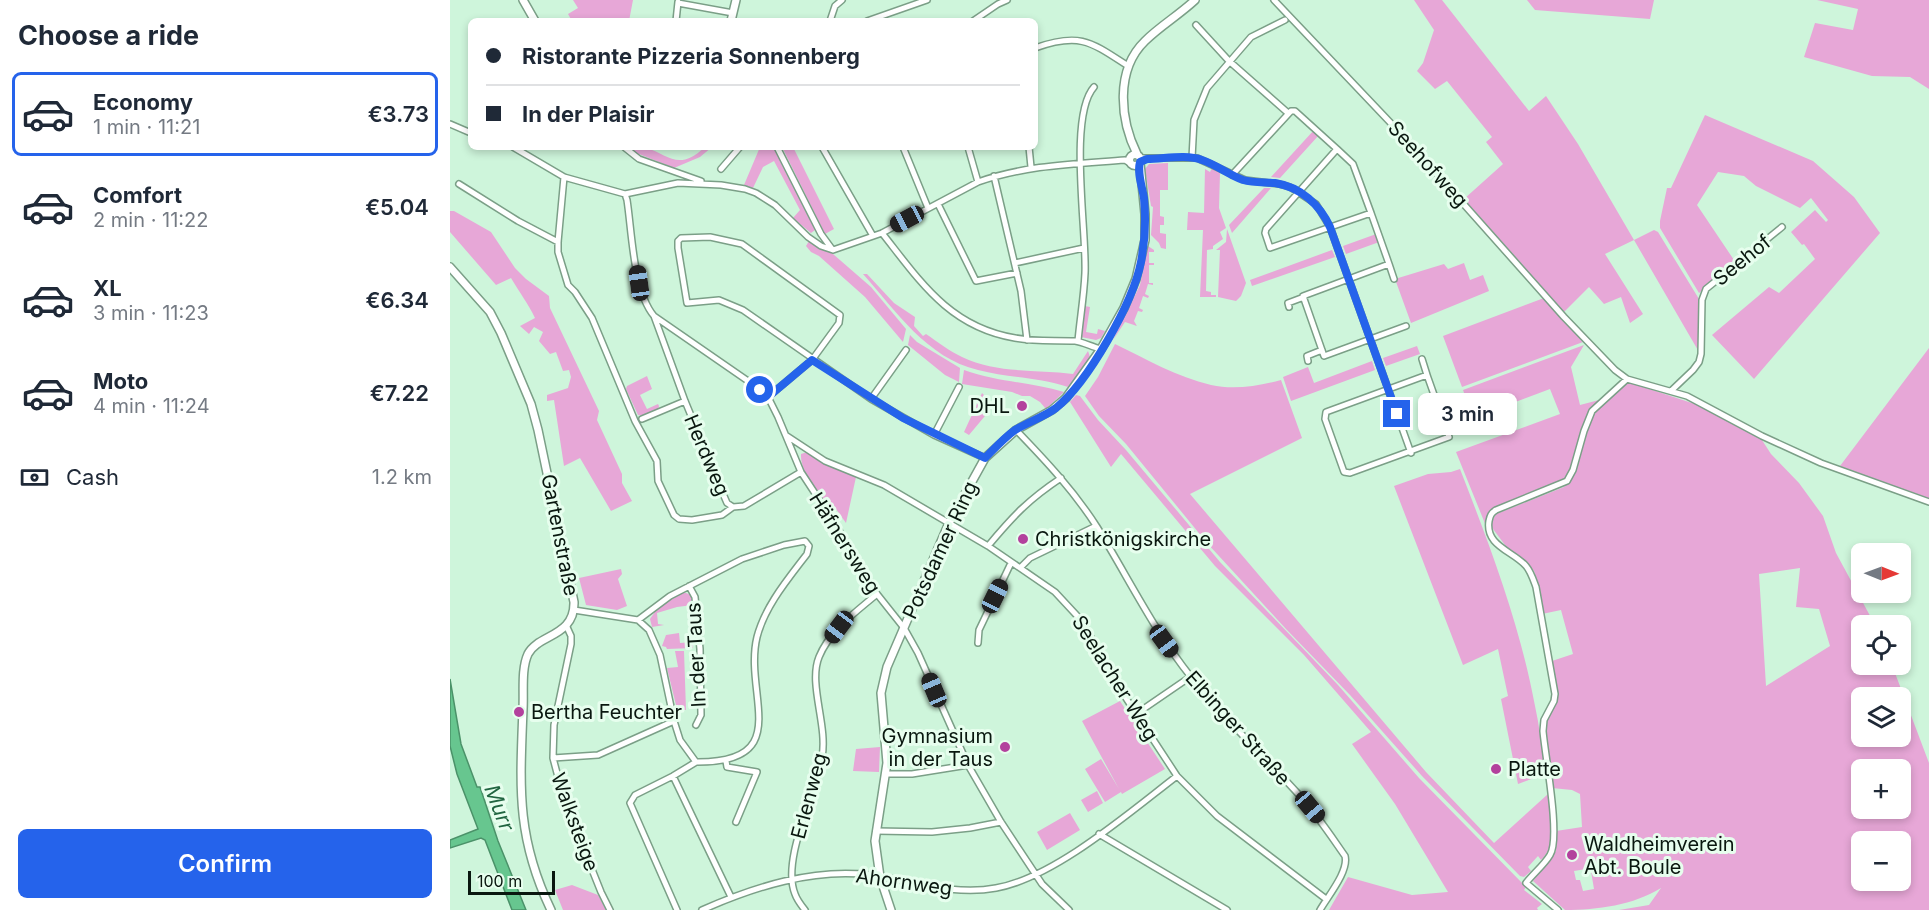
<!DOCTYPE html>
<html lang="en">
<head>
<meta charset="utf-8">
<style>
	body { margin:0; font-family:Inter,sans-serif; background:#f6f6f7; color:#1f2937; height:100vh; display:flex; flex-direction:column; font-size:22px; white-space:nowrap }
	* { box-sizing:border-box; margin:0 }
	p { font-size:20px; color:#747a83 }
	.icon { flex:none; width:33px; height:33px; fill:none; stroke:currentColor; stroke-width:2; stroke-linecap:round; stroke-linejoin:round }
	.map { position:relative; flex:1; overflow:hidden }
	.panel { display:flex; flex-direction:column; background:#fff; width:450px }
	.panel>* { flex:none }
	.top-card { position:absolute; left:18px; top:18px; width:570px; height:132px; border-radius:9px; box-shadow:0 3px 9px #0003; display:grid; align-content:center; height:132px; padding:0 18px; background:#fff }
	.needle { width:39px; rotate:91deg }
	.controls { position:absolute; left:1401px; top:543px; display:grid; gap:12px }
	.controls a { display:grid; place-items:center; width:60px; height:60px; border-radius:9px; background:#fff; box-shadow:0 3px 9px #0003; font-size:30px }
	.scale { position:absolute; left:18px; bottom:15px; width:87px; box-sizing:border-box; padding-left:6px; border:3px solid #09170f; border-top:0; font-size:16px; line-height:21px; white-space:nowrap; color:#09170f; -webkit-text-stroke:4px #e7feee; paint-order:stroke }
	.end { position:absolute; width:27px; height:27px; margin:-14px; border:8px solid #2563eb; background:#fff; box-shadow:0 0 0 3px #fff }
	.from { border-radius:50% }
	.bubble { position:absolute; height:42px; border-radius:9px; background:#fff; box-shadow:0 3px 9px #0003; font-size:20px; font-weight:600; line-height:42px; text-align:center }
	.car { position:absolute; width:18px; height:36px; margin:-18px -9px; border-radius:8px; box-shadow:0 0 4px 2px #0007; background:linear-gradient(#222 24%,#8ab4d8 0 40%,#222 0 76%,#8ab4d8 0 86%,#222 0) }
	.top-card b { display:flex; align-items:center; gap:21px; height:57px; font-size:22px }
	.top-card b+b { border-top:2px solid #e0e1e3 }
	.top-card i { width:15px; height:15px; background:#1f2937 }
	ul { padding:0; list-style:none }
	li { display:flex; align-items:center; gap:18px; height:84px; margin:0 12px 9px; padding:0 6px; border:3px solid transparent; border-radius:9px }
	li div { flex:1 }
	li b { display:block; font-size:22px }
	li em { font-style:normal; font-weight:600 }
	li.selected { border-color:#2563eb }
	li>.icon { width:54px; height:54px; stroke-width:1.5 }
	h2 { padding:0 18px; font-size:27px; line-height:72px }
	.pay { display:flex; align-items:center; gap:15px; height:66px; padding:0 18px; font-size:22px }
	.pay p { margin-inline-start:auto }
	.cta { display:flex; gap:12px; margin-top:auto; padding:12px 18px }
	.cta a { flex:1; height:69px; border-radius:9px; background:#2563eb; color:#fff; font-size:24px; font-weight:600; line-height:69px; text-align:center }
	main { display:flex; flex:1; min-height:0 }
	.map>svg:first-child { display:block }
	.green { fill:#e7a7d7; fill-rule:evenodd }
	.water { fill:#67c68f; stroke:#4b9269; stroke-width:1.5 }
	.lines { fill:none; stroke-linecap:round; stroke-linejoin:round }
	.street-casing { stroke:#7b9f87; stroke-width:8 }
	.secondary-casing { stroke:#7b9f87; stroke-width:10 }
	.street { stroke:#fff; stroke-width:5 }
	.secondary { stroke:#fff; stroke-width:7 }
	.route { stroke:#2563eb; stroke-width:8 }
	.poi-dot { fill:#b3419d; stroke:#e7feee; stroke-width:2 }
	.labels { text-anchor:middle; stroke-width:6; stroke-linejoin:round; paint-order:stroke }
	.street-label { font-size:20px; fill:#09170f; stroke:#e7feee }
	.poi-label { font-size:20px; fill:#09170f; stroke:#e7feee; text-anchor:start }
	.water-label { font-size:21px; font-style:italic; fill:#206540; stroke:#e7feee }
</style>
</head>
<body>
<main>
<section class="panel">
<h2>Choose a ride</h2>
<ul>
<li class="selected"><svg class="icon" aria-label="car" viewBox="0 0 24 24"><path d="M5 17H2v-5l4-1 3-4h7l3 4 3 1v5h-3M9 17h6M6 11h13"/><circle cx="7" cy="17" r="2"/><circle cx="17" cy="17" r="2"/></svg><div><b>Economy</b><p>1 min · 11:21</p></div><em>€3.73</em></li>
<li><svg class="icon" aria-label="car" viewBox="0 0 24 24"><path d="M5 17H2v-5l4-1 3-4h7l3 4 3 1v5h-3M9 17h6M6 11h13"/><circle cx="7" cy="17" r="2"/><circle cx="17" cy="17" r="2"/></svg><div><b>Comfort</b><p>2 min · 11:22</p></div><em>€5.04</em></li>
<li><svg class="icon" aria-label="car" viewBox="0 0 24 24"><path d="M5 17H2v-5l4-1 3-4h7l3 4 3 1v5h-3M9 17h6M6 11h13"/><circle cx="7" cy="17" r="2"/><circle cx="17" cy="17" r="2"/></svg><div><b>XL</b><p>3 min · 11:23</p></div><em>€6.34</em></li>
<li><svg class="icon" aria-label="car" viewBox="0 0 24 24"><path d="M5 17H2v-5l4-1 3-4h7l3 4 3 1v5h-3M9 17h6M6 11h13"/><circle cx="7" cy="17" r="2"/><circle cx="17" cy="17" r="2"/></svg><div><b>Moto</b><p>4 min · 11:24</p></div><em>€7.22</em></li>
</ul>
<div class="pay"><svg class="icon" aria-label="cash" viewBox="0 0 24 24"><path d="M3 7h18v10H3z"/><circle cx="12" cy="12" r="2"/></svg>Cash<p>1.2 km</p></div>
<div class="cta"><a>Confirm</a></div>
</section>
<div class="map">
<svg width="1479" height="910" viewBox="0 0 1479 910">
	<rect width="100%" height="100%" fill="#cef5db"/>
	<path class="green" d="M123,0h60l-4,21h-57l-4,-7 10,-6z
		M964,0h28l87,111 17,-15 32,48 56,96 20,-10 4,2 41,67v53l-65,-112 -29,14 38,60 -13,9 -9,-26 -17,7 -15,-17 -25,25 -100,-113 39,-35 -17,-22 6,-5 -45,-56 -12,8 -18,-18 6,-8 11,-33z
		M1077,0h127l-4,19 -115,-9z
		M1367,0h112v89l-19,-12 -38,-1 -68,-19 11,-34 38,7 5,-21z
		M1255,115l108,46 41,36 26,36 -126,146 -42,-44 57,-48 10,6 36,-34 -11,-15 -2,1 -11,-13 24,-22 11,12 2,-2 -17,-22 -11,10 -44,-22 -12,-10 -26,-4 -21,33 39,58 -37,30 -39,-65v-7l7,-33h4z
		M864,130l5,5 -39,43 -9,-1z
		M179,147c4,0 11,-1 15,0 26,8 34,25 61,0h7l-12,10 -26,11 -35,-14 -1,1z
		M310,147h13l42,83 -4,3 -18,-15 7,-8 -26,-49 -11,6 -10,21 -9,-3z
		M332,147h11l41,82 -9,5z
		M718,163v27h-8v26l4,1v8h-4v8l6,1v15l-5,-1 -2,-5 -8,-8 2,-28 -2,-1 -6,-37 4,-5z
		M762,168l8,5 -1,35 7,20 -6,4 3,7 -10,7v3l-6,1 -1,41 5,1v3h5v2h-16l3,-67h-16l1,-18 16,1 1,-44 5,3z
		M814,188h7l-39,45 -3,-8z
		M0,211h4l37,21 24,36 11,11 23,17 1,12 49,103 -2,9 25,54v9l10,18 -21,10 -31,-53 -16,8 -10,-66 -7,1v-6l21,-7 3,-11 -2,-7 -6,1 -7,-19 -6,2 -11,-13 4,-9 -9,-5 -5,7 -9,-8 15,-8c-7,-15 -16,-26 -24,-40l-15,7 -46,-53z
		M777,229l19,54 -5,13 -5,5 -18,-4 2,-47h-4l10,-8z
		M929,233l3,8 -36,13 -3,-8z
		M359,241l12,8 12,5 38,33 35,42 -3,13 -38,-45 -46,-41 -8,-4 -5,-6z
		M698,246l6,4v2h-5v11h5v2h-5v18h4v2l-5,-1 -3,10 4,2 -1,2 -5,-2 -4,12 4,2 -1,2 -4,-1 -4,10 3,5 -12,-4 -12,18 27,-55z
		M882,250l3,7 -83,29 -2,-6z
		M1014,263l6,17 13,-5 6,16 -78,32 -16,-44 49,-15 4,5z
		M413,274h4l27,29 21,14 -1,9 9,10 3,-2c12,8 23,17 36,23 35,17 74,12 111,17l15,-23 2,6 -22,30c-30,-10 -60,-9 -90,-17 -51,-12 -82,-59 -115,-96z
		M1094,298l39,44 -121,45 -19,-51z
		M635,306l5,1 -4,25 11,2 1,-5 7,2 -4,7 -5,2 -15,-3z
		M460,335l7,7 43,26 -1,14 -14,-7 -37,-30z
		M665,344c31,15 62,33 96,41 23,5 47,1 70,-5l21,58 -112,56 236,278 68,71 54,-49c2,22 11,49 -7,66l-3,-4 -10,11 3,4 -7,6 -4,-1 -98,-100 -72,-81 -64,-66 -79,-86 -81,-99 -27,-28 -14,-20 13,-19z
		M1134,345l-13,22 9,38 19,-5 -12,15 -19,62 -6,5 -72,28 -4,16 -30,-74 104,-38 -10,-25 -77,29 -10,-28z
		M967,346l3,8 -34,12 -3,-8z
		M1479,348v151l-89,-33z
		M922,361l3,9 -84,31 -8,-24 25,-10 6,16z
		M514,370c33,12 67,12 100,22l-18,17 -6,-7 -10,-6h-8l-10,-4 -50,-8z
		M197,376l5,13 -12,6 7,14 11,-5 1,2 -1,4 -14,6 -6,-1 -12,-26 1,-3z
		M1178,382l76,25 56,30 11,17 28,29 24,33 13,37 39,72 -13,1v38l30,1 37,98v147h-310l30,-5 12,-17c-27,17 -64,22 -96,22l-32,-29 23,-30v-20l26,-4 -2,-33 -8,-4 -20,-2 -6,-54 1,-13 9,-19 1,-14 -5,-27 21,-7 -12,-44 -19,4 -2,-22 -6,-21 -8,-9 -18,-13 -18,-24 6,-11 68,-27c18,-21 15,-51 29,-73 6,-9 26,-24 35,-32zM1350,568l-4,39 23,2 11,37 -64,40 -7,-112zM1412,698h38v38h-38zM1412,770h38v38h-38zM1412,842h38v38h-38zM1136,869l1,3 4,-1 3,18 -11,2 -3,-11h-4l-2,-9z
		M532,393l2,2 -2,8 7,4 3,-4 3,1 -26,31 -5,-3z
		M626,395l4,1 18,24 28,30 94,112 118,123 81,93 107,109 -2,3 18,14 -5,4 1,2h-209l19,-33 64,18 36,-3 -53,-88 -43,-60 19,-12 -67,-77 -89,-89 -94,-112 -10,13 -41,-65z
		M357,452l18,11 31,14 -10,46 -10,-14 -7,-1c-10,-14 -29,-36 -28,-54z
		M1010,469c30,77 60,156 75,237 5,22 7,45 10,68l-27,10 -17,-85 7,-3 -10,-47 -35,16 -69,-179 34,-12 23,-2z
		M171,569l1,5 -4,5 9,27 -10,4 -31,-5 -7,-27z
		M231,593h5l5,2 2,10 -16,2 -20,6 1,11 6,1 -12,2 -2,-8 7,-10z
		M229,633l1,10 12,-1 1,6 -26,1 -1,-2 -4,-1 4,-11z
		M225,651h9l2,59 -9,-1 -10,-41 11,-1z
		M670,701l45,68 -43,25 -1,-2 -16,10 -20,-33 16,-10 18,30 -37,-68z
		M430,747l-1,25 -26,-1 3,-22z
		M647,791l6,12 -15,9 -7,-12z
		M620,813l10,17 -33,20 -10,-18z
		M122,885l26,10 8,15h-43l-8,-20z"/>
	<path class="water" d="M0,679l11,65 16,43h3l18,54 28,69h-14l-27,-70 -4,-2 -31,10v-8l28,-11 -21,-55 -7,-28z"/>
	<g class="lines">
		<defs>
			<path id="street" d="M824,0l130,137 160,180 51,53 12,9 60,17 75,40 59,27 108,39
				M228,3l55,10
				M226,21l2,-19
				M380,21l5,-15 7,-6
				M417,21l60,-21
				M523,21l25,-17 9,-4
				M746,25l33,36 59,52
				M585,48c45,-16 56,-6 93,18
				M0,124l21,9
				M63,147l51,30 61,17 53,-11 43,2 24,4 11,4 19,12 33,32 13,9 12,4
				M174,147l15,12 62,22
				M327,147l44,87 11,15
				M372,147l51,89
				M453,147l25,61
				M518,147l10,35
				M579,147l2,20
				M887,149l16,15 18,49 -101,35 -5,-15 1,-4z
				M690,158h57l48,22 34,4 11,3 26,17 14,23 81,226
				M742,158l2,-38 13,-32 44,-51 34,-17
				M271,169l19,-22
				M782,175l59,-64h4l42,38
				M544,176l27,115 6,49
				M114,177l-6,65v10l10,33 7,7 17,26 43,103 22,40 1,20 16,34 5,4 13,1 30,-5 11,-8 11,-1 57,-34
				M9,184l59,37 40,21
				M175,194l2,6c5,32 6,91 27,116l94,65 20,16 10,20 23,55 36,55 40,67 27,34 14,25 50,112 33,57 41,62 27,26
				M488,204l38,77 41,-8
				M921,213l18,51 -86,32 21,60 82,-30
				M432,233c38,48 67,94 133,105 20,4 40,2 60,3 8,1 17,6 26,8
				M383,250l49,-17 96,-51c48,-17 97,-18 147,-22l5,3
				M565,263l69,-15
				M939,264l5,15
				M839,307l-1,-4 16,-6
				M204,316l31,85 39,95 3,7 6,4
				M628,341c2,-22 6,-45 7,-68 2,-41 -17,-157 9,-186
				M972,359l5,16
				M858,361l-1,-5 15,-6
				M977,375l22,62 -99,36 -6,-1 -19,-53 1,-7z
				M1221,391l22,-21 6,-8 2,-8 1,-54 4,-11 76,-62
				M318,397l44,-37 27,-37 1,-8 -98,-71 -32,-7 -29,1 -3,3v7l9,55 32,-3 24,10 128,89 63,36 51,23
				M421,399l35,-49
				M192,419l43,-18
				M566,430c30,31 58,61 81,97 31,50 57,104 94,150 34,43 74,80 110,120 17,19 30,39 44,59 4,15 -17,40 -25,54
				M484,435l25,-48
				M337,436l38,25 59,24 75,44 29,17 67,46 26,28 41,72 55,84 40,40 109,83
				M538,546c25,-30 40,-46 73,-68
				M570,568l10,-10 66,-32
				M239,586l6,11 5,52 1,66 -5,10
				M188,620l11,10 11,25 14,66
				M116,625l5,11v8l-17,81 -1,33 13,49 12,19 11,36 12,30 9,18
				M528,643l1,-13 32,-67
				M686,714l54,-37
				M103,758l45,-3 76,-34 6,19 16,22c100,1 47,-67 61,-125 8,-31 31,-58 50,-83l2,-8 -4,-5 -21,4 -42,14 -72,37 -32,24 -64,-10
				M276,761l1,6 30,5 -21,50
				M435,774h27l56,-9
				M223,776l58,121
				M426,831l56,1 38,-4 31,-6
				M649,834l128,76
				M227,910l-47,-107 5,-8 38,-19 23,-14
				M252,910c52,-23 111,-42 168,-35 42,6 84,21 126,13 58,-10 134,-76 181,-112
				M355,910c-4,-5 -8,-10 -10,-16 -14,-34 21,-101 27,-137 6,-31 -14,-73 -3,-100 11,-27 37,-45 58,-63
				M1108,910l-32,-27c7,-9 18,-18 24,-28 11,-18 -5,-99 -7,-124l1,-11 10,-19 1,-7 -19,-107c-3,-8 -5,-15 -10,-21 -13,-15 -41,-20 -37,-45 1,-5 2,-8 7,-11l71,-29 6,-11 11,-39 8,-20 35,-32"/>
			<path id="secondary" d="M73,0l12,21
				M281,21l5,-21
				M687,154c-17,-34 -22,-84 8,-113 15,-15 34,-26 50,-41
				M679.5 160a5.5 5.5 0 1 1 11 0a5.5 5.5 0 1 1-11 0Z
				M0,267l40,45 11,21 30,71 7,26 36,172c1,35 -36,32 -46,52 -7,15 -4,38 -5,55 -3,78 -7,128 28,201
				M441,910l-11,-33 -5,-36 12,-78 -6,-70 6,-26 62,-144 36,-65 31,-28 36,-20 14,-12 35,-49 23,-41 12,-29 9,-39v-26l-5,-51"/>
		</defs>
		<use href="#street" class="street-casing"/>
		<use href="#secondary" class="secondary-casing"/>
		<use href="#street" class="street"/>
		<use href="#secondary" class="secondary"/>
	</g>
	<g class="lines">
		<path class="route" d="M310,390l8,7 44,-37 91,58 82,40c9,-9 19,-20 30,-28 13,-8 29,-13 41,-22 32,-26 77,-105 85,-146 4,-21 5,-43 3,-64 -2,-12 -7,-25 -4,-36l7,-3c17,0 39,-5 55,1 15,5 27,15 41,20 11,3 22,2 32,3 26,4 45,22 55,44l67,187"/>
	</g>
	<g class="poi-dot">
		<circle cx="572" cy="406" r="6"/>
		<circle cx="573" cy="539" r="6"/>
		<circle cx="69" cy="712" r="6"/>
		<circle cx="555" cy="747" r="6"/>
		<circle cx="1046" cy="769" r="6"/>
		<circle cx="1122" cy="855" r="6"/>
	</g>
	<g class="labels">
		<g class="street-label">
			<text transform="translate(978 164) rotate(48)" y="7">Seehofweg</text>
			<text transform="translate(1292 260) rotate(-39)" y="7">Seehof</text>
			<text transform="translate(257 455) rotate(67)" y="7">Herdweg</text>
			<text transform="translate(110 535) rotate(79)" y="7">Gartenstraße</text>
			<text transform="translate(395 543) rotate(58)" y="7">Häfnersweg</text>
			<text transform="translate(490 550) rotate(-65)" y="7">Potsdamer Ring</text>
			<text transform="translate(246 655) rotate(-93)" y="7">In der Taus</text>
			<text transform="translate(665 678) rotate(58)" y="7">Seelacher Weg</text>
			<text transform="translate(788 728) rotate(48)" y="7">Elbinger Straße</text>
			<text transform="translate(359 796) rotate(-75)" y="7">Erlenweg</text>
			<text transform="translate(125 822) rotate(70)" y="7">Walksteige</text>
			<text transform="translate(454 882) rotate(8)" y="7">Ahornweg</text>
		</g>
		<g class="poi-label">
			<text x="560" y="413" text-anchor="end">DHL</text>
			<text x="585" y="546">Christkönigskirche</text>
			<text x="81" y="719">Bertha Feuchter</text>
			<text x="543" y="743" text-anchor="end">Gymnasium<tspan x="543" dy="23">in der Taus</tspan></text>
			<text x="1058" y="776">Platte</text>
			<text x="1134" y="851">Waldheimverein<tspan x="1134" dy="23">Abt. Boule</tspan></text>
		</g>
		<g class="water-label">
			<text transform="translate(49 808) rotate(69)" y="7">Murr</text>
		</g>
	</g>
</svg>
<div class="controls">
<a><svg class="needle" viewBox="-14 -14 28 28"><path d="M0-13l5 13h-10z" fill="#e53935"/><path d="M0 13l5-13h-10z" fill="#747a83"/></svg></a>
<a><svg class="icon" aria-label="locate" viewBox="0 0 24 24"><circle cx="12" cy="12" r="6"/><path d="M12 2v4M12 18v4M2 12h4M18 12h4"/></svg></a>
<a><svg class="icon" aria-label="layers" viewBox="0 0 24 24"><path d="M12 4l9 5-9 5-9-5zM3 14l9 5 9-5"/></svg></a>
<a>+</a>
<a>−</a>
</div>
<div class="scale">100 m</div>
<i class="end from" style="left:310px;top:390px"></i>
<i class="end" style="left:947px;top:414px"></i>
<div class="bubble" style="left:968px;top:393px;width:99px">3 min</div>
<i class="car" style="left:457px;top:219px;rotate:242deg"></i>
<i class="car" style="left:189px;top:283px;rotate:352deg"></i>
<i class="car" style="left:545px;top:596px;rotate:26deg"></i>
<i class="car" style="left:389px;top:627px;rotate:217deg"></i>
<i class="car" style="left:714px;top:641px;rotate:144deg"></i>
<i class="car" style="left:484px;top:690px;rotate:337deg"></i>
<i class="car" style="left:860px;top:807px;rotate:140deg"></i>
<div class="top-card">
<b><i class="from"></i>Ristorante Pizzeria Sonnenberg</b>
<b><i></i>In der Plaisir</b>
</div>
</div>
</main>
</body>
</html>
